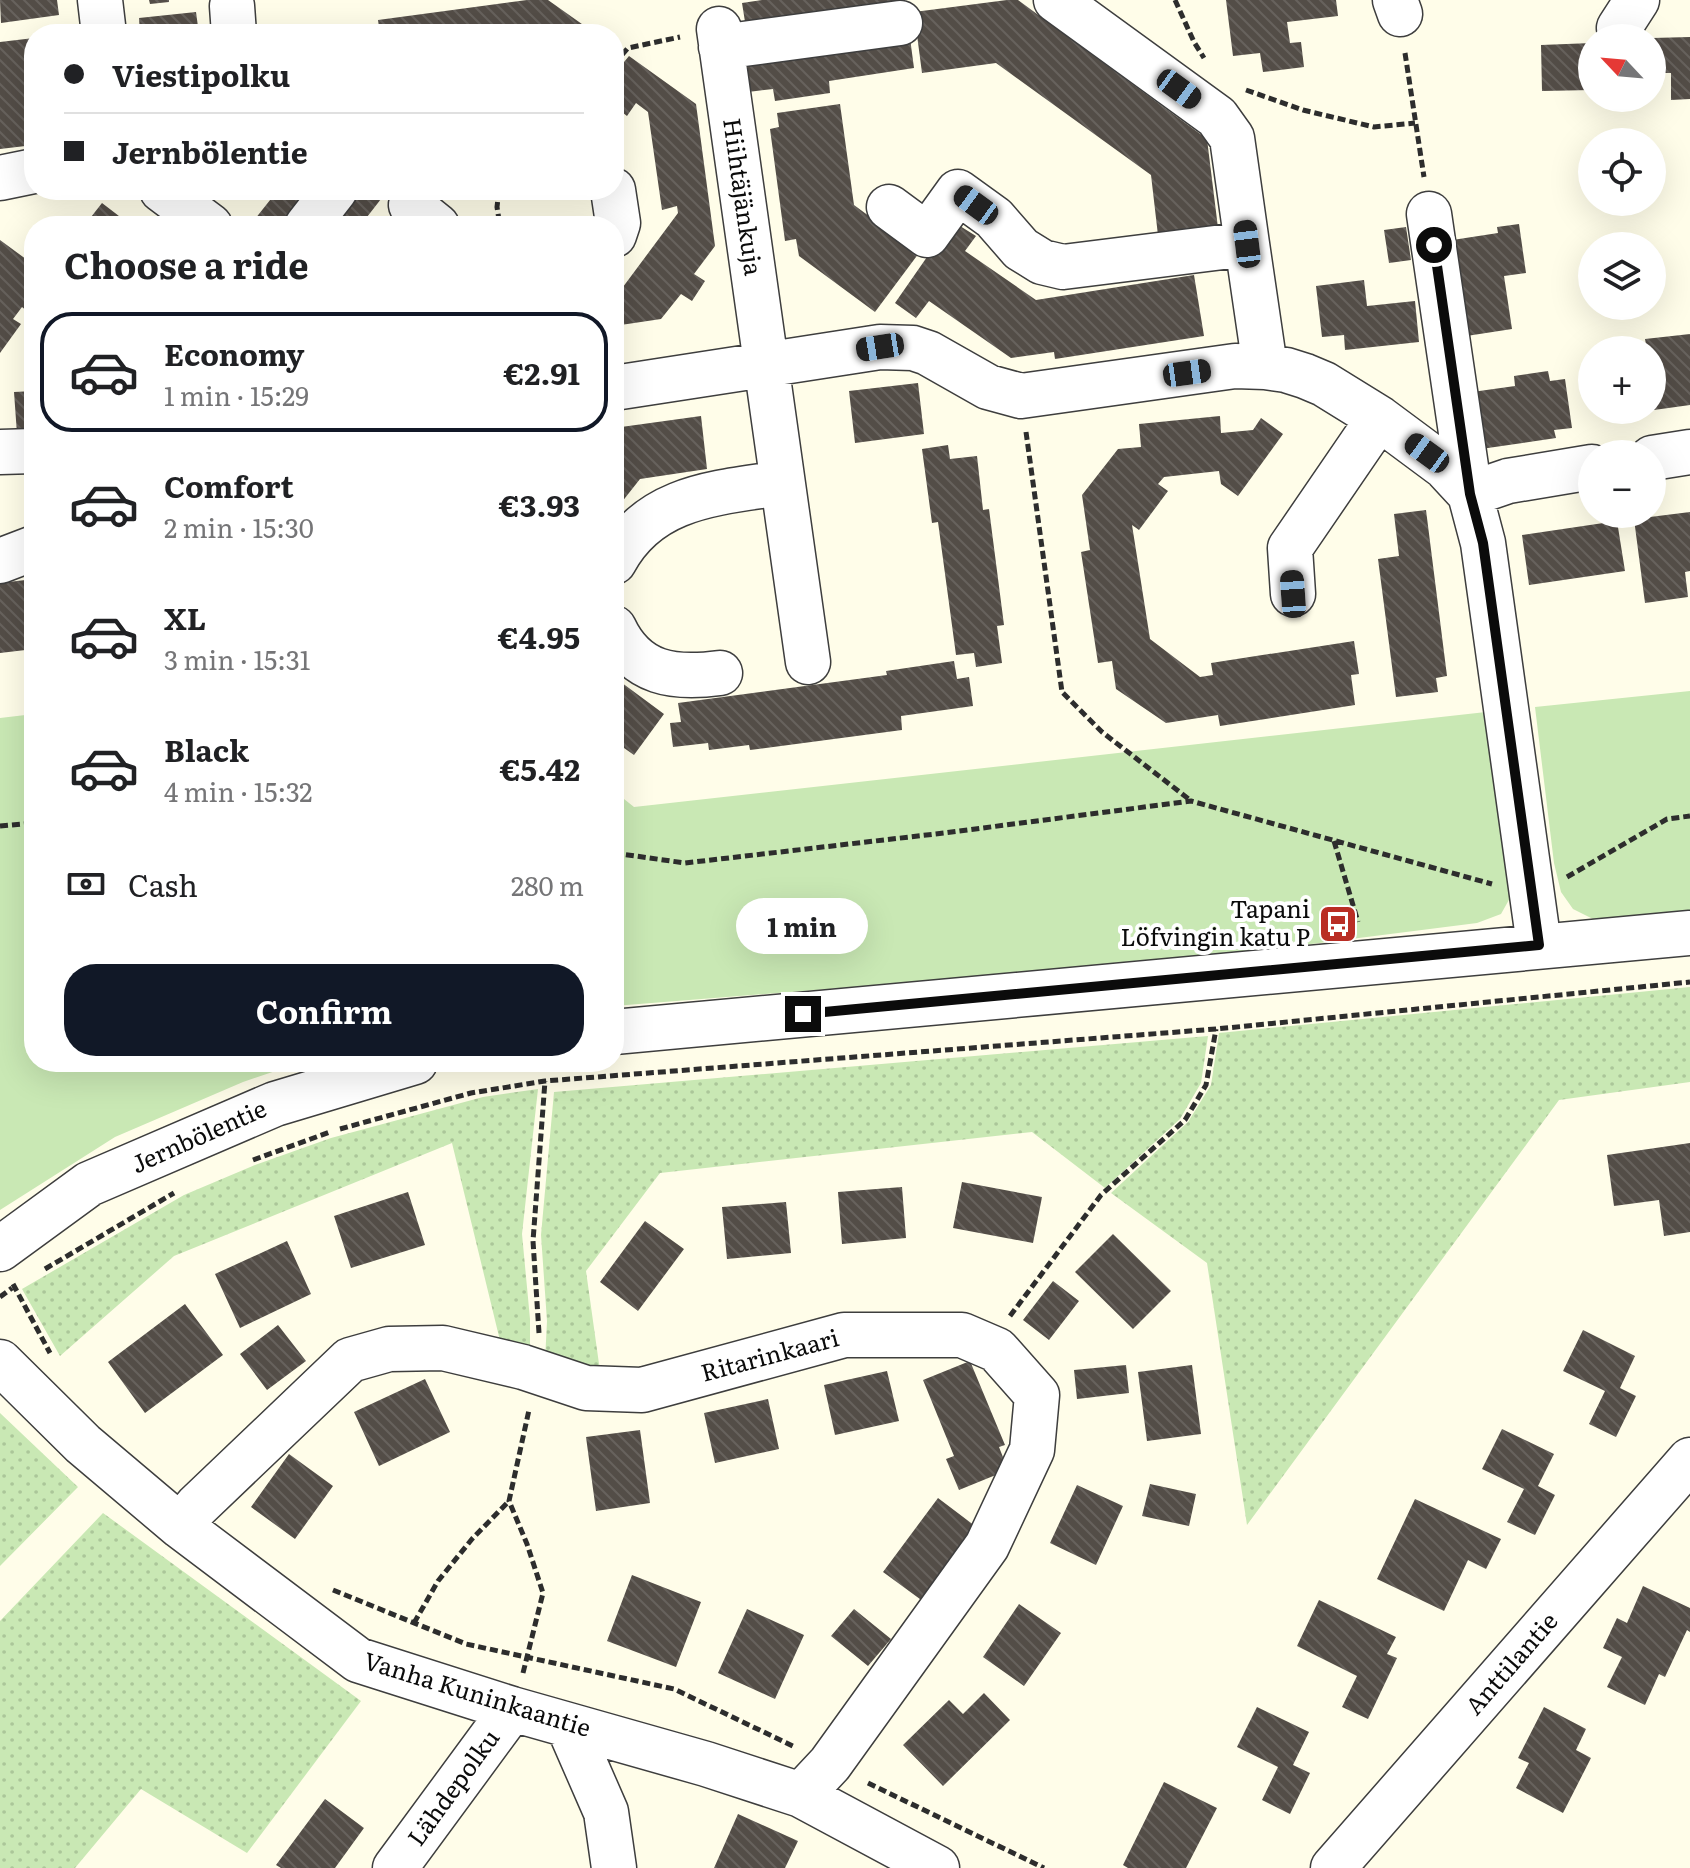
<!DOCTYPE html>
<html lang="en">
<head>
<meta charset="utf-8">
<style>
	body { margin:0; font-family:Literata,serif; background:#f2f2f2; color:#202124; height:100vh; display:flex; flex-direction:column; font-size:30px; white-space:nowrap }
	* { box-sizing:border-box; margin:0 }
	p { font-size:26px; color:#757577 }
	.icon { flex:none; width:44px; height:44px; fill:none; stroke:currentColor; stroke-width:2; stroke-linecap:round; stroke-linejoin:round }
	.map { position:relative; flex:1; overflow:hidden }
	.panel { position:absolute; left:24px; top:216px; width:600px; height:856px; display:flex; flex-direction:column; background:#fff; border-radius:32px; box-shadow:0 8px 32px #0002 }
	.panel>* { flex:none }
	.banner { position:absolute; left:24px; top:24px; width:600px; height:176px; border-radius:32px; box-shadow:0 8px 32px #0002; display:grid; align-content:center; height:176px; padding:0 40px; background:#fff }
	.needle { width:52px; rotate:296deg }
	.controls { position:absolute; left:1578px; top:24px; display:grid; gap:16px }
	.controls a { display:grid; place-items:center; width:88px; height:88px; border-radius:50%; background:#fff; box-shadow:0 8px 32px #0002; font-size:40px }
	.end { position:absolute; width:36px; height:36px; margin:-18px; border:10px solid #0b0b0b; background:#fff; box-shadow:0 0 0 4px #fff }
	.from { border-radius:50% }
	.bubble { position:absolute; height:56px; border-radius:28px; background:#fff; box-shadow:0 8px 32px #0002; font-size:26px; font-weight:700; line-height:56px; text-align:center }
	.car { position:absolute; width:24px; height:48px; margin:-24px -12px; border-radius:10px; box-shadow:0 0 6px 2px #0007; background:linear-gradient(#222 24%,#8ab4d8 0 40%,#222 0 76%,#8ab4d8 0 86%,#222 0) }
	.banner b { display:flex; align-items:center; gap:28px; height:76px; font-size:30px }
	.banner b+b { border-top:2px solid #e0e0e0 }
	.banner i { width:20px; height:20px; background:#202124 }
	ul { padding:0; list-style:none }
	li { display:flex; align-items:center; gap:24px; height:120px; margin:0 16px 12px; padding:0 24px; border:4px solid transparent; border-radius:32px }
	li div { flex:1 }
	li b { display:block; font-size:30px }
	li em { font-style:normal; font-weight:700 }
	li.active { border-color:#111827 }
	li>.icon { width:72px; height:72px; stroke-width:1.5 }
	h2 { padding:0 40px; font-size:36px; line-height:96px }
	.pay { display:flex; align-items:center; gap:20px; height:88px; padding:0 40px; font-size:30px }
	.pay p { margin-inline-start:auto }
	.button { display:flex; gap:16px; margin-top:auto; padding:16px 40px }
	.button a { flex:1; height:92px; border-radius:32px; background:#111827; color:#fff; font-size:32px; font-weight:700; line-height:92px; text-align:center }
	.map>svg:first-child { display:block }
	.grass { fill:url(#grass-dots) }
	.park { fill:#c9e8b4 }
	.building { fill:url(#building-back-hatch) }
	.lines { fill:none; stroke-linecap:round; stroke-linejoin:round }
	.minor-casing { stroke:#3e3e3e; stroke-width:47 }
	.path { stroke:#2d2d2d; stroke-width:5; stroke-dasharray:8 4; stroke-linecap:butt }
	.minor { stroke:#fff; stroke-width:44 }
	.route { stroke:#0b0b0b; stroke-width:10 }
	.labels { text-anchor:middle; stroke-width:8; stroke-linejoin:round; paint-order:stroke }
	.street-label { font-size:24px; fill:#0b0b0b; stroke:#fff }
	.poi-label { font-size:24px; fill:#0b0b0b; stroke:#fff; text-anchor:end }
</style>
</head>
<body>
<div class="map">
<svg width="1690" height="1868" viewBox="0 0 1690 1868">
	<defs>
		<pattern id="grass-dots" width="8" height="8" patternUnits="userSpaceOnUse" patternTransform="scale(2)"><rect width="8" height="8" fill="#c9e8b4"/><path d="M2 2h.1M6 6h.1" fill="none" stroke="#abc699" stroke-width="1.8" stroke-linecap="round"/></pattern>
		<pattern id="building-back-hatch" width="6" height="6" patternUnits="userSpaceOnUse" patternTransform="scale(2)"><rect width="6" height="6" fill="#534d47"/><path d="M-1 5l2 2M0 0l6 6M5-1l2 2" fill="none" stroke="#67625d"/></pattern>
	</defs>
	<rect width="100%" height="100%" fill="#fffde9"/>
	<path class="grass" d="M1690,987v95l-131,18 -312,425 -40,-262 -96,-70 77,-71 23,-37 8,-52z
		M1208,1036l-7,47 -21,36 -75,69 -73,-56 -372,41 -74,98 14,100 -55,-10 2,-40 -6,-86 13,-143z
		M538,1089l-16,145 8,85v40l-27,-6 -51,-210 -278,113 -114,100 -38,-67 162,-94 71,-30 76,-27 152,-41z
		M0,1413l78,74 -78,79z
		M103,1513l258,188 -114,152 -106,-64 -66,79h-75v-247z"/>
	<path class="park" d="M1690,691v223l-93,7 -24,-12 -12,-17 -7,-29 -19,-156z
		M1486,712l24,186 -9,16 -24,9 -308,39 -555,44v-215l20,16z
		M34,714v348h268l-59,20 -128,55 -115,73v-492z"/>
	<path class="building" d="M0,0h57l2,15 -58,8z
		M149,0h20v2l-19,2z
		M527,0h21l48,34h-216l-2,-14z
		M762,0h143v7l-159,21 -4,-25z
		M1007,0h11l189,139 12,97 -60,8 -8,-69 -155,-112 -74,10 -8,-61z
		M1226,0h110l2,16 -51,6 3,21 11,-1 3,25 -41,5 -3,-19 -27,3z
		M196,12l3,22h-59l-1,-16z
		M1690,37v62l-19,1v-27h-19v-35z
		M34,38v107l-34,4v-107z
		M910,38l4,30 -85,13 1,12 -55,8 -2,-12 -25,3 -4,-30z
		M1592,43v47l-50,1 -1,-46z
		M629,56l67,48 19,142 -21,28 11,7 -13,20 -11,-7 -20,25 -47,7v-33l6,-2 58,-78 -1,-7 -15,4 -14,-98 -12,-9 -9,13 -13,-10v-32z
		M840,104l14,101 65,48 -44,59 -76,-56 -3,-17 -11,2 -15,-112 9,-2 -2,-14z
		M278,190h29l-28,36h-15l-9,-7z
		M359,190h29l-28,36h-29z
		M102,203l30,23h-48z
		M952,221l24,15 -11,15 71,49 158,-25 10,61 -149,23 -1,-7 -43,6 -82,-57 -13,17 -21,-15z
		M1519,224l7,49 -22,3 8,53 -52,8 -14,-96 52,-8 -1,-6z
		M1406,227l5,33 -22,3 -5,-33z
		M0,240l34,25v38l-6,9 -6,-5 -9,12 8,5 -21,29z
		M1364,280l3,26 48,-5 4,41 -74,8 -1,-15 -22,2 -6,-51z
		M1690,334v71l-36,5 -2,-18v-42h-5l-2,-11z
		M1548,371l2,10 15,-2 7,49 -18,2 2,8 -82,12 -9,-57 50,-7 -1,-10z
		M918,383l6,51 -69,9 -6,-52z
		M34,391v42l-17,1 -3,-42z
		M701,416l6,53 -67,10 -26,33v-84z
		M1220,416l1,17 32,-3 8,-12 22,16 -45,62 -17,-12 -2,-13 -55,6 -6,7 10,7 -29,39 -7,-5 18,114 50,38 13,-2 -2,-12 143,-22 5,33 -8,1 4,30 -135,21 -2,-11 -52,8 -50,-34 -4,-28 -14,2 -17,-111 9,-2 -8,-55 36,-46 23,-2 -2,-23z
		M948,445l2,14 27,-3 6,54 6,-1 15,116 -7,1 5,37 -26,4 -2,-14 -18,2 -18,-133 -6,1 -10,-74z
		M1426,510l21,166 -11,2 2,14 -42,5 -18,-138 21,-3 -5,-42z
		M1690,512v59l-5,1 3,25 -43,6 -11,-84z
		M1617,521l8,50 -96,14 -7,-50z
		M34,579v70l-34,4v-70z
		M954,661l3,18 12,-2 4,29 -72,10 1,14 -152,20 -1,-5 -40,5 -1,-7 -35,4 -3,-24 11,-1 -3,-19 209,-28 -1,-4z
		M614,677l50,37 -30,41 -20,-14z
		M1690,1143v89l-26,4 -5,-36 -45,6 -7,-51z
		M962,1182l80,15 -9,46 -80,-15z
		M902,1187l4,51 -64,6 -4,-52z
		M408,1192l17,53 -74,23 -17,-52z
		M786,1202l5,51 -64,6 -5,-52z
		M645,1221l39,28 -46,62 -38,-29z
		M1113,1234l58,57 -38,38 -58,-57z
		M287,1241l24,53 -71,34 -25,-54z
		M1053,1281l26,20 -30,39 -26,-20z
		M185,1304l38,51 -78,58 -37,-51z
		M278,1325l28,36 -39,29 -27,-36z
		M1583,1330l52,26 -15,32 16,8 -20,41 -27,-13 16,-33 -42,-20z
		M970,1361l35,84 -6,2 9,23 -49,20 -13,-31 8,-3 -31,-76z
		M1126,1365l3,28 -52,6 -3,-29z
		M1192,1365l9,69 -54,7 -9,-69z
		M887,1371l12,50 -64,14 -11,-50z
		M425,1379l25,53 -71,34 -25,-54z
		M768,1399l11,50 -64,14 -11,-50z
		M1502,1429l52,25 -16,32 17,9 -20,40 -28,-13 17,-33 -42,-20z
		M640,1430l10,73 -54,8 -10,-74z
		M289,1454l44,32 -38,53 -44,-32z
		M1150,1484l46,10 -7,32 -47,-10z
		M1077,1485l46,21 -27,59 -46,-22z
		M938,1498l41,31 -55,73 -41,-30z
		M1415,1499l86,40 -15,30 -18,-9 -24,51 -67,-32z
		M632,1575l69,27 -25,65 -69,-26z
		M1643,1586l47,22v24l-3,-2 -22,47 -6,-3 -14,31 -38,-18 15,-30 -19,-9 14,-30 10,5z
		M1319,1600l77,37 -9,17 10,4 -29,61 -26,-12 15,-31 -60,-30z
		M1019,1604l42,29 -37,53 -41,-29z
		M747,1609l57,26 -29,64 -57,-26z
		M854,1609l37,30 -23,27 -37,-30z
		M984,1693l26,27 -67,66 -40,-41 46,-45 14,14z
		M1257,1707l52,25 -16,33 17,8 -20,41 -28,-14 16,-33 -41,-20z
		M1544,1707l42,22 -10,21 15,8 -28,55 -47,-25 13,-25 -11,-5z
		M1164,1782l53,26 -31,60h-58l-5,-3z
		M325,1799l39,29 -29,40h-54l-5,-3z
		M738,1814l60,27 -13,27h-71z"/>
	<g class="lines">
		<defs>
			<path id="minor" d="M100,0l4,34
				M1056,0l161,117 15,21 15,106
				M1395,0l5,14
				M232,6l2,28
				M1619,28l18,-28
				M719,29l89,633
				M721,47l179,-24
				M0,178l34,-7
				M162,190l48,36
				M613,190l5,33 -4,12
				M411,205l26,21
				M889,207l38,28 31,-43 36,26 27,31 21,13 21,5 184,-23 18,123
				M1429,214l41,280 38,-13 84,-14
				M307,226l28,-36
				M614,388l266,-41 33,1 15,5 60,34 33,9 214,-30 30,1 21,3 19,6 19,8 55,34 66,49 25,27 13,49 56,402
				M0,452l34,-1
				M1652,458l38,-6
				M0,561l34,-13
				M614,562c35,-66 102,-69 168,-79
				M1293,594l-3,-46 89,-130
				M614,628c22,47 60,51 106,45
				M614,1032l1076,-99
				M0,1249l89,-65 186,-80 140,-42
				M0,1362l83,82 97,82 178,134 154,49 194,55 95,31 136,73
				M180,1526l17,-20 153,-146 39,-11 54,-1 80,19 63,21 56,2 202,-55h118l35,15 40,45 -5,55 -45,96 -157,218 -29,31
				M568,1725l38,87 8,56
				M395,1868l117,-159
				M1333,1868l357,-408"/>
		</defs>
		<use href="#minor" class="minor-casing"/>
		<path class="path" d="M1175,0l19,42 10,16
			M1405,53l19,124
			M614,64l14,-16 52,-11
			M1246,90l57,20 71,17 41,-4
			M499,190l-2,17 3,19
			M1026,432l36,260 40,40 88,68
			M0,826l34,-3
			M1334,841l24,81
			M614,853l71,10 259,-30 247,-32 301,83
			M1567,877l100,-58 23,-3
			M340,1129l131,-36 74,-12 671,-52 474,-47
			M253,1160l77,-28
			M45,1269l129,-76
			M13,1284l37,69
			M0,1297l12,-9
			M1010,1316l91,-121 84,-75 21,-35 10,-56
			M539,1333l-6,-92 12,-160
			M333,1590l133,54 208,45 121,58
			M414,1623l24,-42 34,-42 37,-38
			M523,1673l20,-80 -16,-49 -18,-43 20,-91
			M868,1783l176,85"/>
		<use href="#minor" class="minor"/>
	</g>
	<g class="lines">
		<path class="route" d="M803,1014l736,-69 -56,-402 -13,-49 -36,-249"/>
	</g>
	<defs>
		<symbol id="bus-square" viewBox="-11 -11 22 22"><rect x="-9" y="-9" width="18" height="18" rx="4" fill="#b92e25" stroke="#fff"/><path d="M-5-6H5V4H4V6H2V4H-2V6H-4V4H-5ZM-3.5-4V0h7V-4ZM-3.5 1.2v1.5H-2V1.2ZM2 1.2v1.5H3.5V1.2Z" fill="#fff"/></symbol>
	</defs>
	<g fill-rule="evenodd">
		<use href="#bus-square" x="1316" y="902" width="44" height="44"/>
	</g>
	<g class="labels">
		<g class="street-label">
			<text transform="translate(742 197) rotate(82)" y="8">Hiihtäjänkuja</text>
			<text transform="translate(199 1137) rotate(-24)" y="8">Jernbölentie</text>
			<text transform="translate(770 1356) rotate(-15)" y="8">Ritarinkaari</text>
			<text transform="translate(1512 1664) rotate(-49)" y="8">Anttilantie</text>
			<text transform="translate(477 1695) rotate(17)" y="8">Vanha Kuninkaantie</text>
			<text transform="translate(454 1788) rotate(-54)" y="8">Lähdepolku</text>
		</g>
		<g class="poi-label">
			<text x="1310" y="918">Tapani<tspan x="1310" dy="28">Löfvingin katu P</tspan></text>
		</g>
	</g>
</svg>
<div class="controls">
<a><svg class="needle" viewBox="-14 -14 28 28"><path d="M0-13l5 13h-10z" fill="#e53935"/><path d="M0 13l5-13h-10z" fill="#757577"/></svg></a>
<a><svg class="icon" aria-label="locate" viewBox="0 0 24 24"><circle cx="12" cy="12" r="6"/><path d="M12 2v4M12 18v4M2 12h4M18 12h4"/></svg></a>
<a><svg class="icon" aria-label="layers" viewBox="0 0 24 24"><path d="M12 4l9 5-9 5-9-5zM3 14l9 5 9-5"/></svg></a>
<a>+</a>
<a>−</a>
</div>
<i class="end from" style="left:1434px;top:245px"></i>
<i class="end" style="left:803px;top:1014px"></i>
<div class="bubble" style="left:736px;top:898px;width:132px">1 min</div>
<i class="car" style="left:1179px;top:89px;rotate:126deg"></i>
<i class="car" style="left:976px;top:205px;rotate:306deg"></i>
<i class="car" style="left:1247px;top:244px;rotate:353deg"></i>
<i class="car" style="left:880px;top:347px;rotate:261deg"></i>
<i class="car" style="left:1187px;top:373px;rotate:82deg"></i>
<i class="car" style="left:1427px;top:453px;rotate:306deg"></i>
<i class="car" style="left:1293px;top:594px;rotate:356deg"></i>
<div class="banner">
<b><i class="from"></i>Viestipolku</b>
<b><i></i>Jernbölentie</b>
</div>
<section class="panel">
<h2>Choose a ride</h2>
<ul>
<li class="active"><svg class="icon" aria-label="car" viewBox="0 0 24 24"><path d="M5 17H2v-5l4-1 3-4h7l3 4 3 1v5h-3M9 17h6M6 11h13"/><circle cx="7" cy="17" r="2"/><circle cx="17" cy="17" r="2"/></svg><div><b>Economy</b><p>1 min · 15:29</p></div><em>€2.91</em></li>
<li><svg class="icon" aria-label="car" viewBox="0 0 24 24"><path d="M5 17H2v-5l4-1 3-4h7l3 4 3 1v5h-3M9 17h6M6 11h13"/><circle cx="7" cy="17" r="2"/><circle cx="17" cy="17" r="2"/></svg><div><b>Comfort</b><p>2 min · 15:30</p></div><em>€3.93</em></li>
<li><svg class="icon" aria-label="car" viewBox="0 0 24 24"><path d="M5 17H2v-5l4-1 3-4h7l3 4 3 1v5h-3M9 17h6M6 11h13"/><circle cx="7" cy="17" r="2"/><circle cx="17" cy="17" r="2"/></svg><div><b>XL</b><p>3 min · 15:31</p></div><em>€4.95</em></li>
<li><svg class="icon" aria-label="car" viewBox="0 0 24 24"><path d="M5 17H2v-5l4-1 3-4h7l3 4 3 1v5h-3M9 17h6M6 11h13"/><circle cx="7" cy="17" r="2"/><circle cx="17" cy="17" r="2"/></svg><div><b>Black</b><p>4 min · 15:32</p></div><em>€5.42</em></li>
</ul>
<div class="pay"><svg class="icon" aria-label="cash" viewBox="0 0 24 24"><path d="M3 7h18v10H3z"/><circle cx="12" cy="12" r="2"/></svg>Cash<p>280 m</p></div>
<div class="button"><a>Confirm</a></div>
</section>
</div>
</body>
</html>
